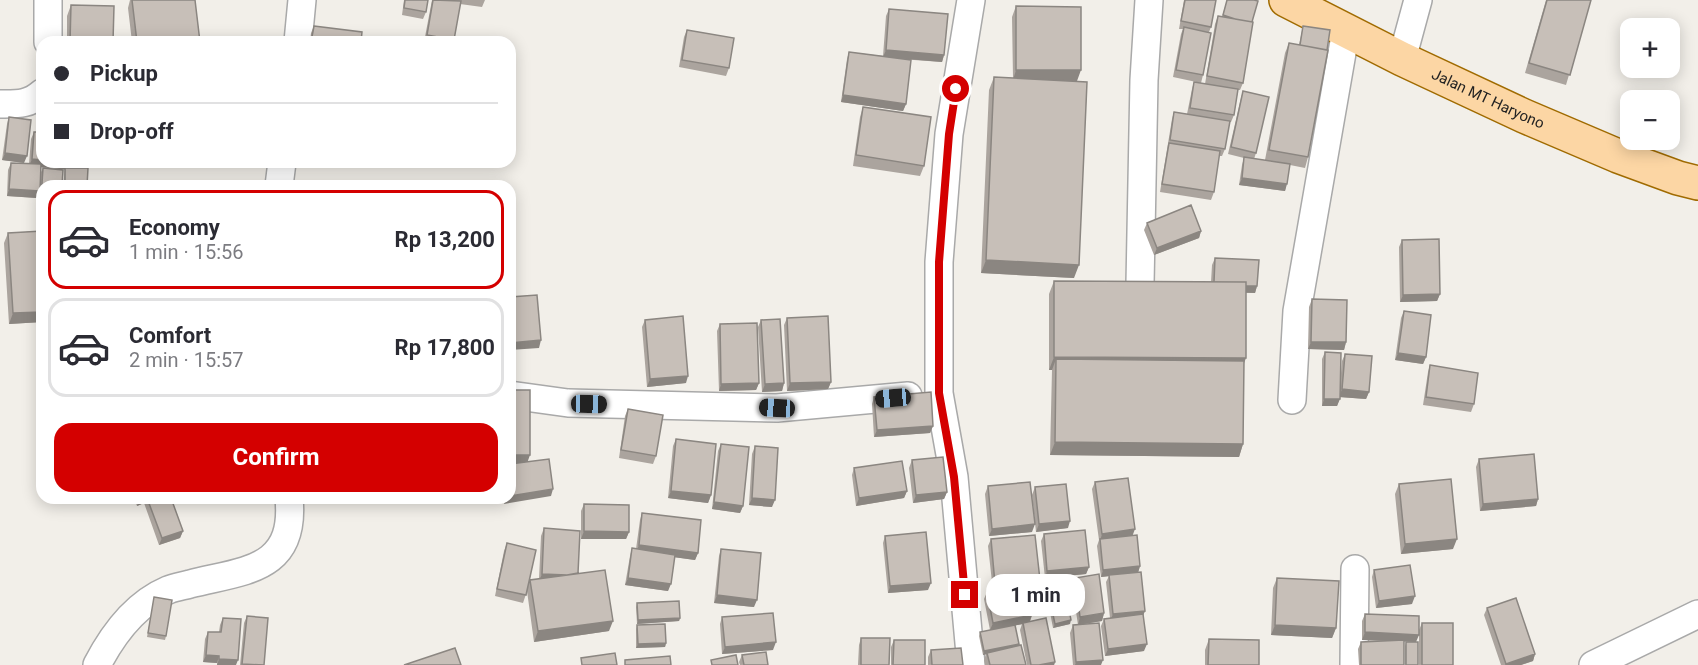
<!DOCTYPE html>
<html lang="en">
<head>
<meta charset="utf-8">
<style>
	body { margin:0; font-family:Roboto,sans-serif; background:#f2f2f3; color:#2b2b33; height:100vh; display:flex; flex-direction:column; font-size:22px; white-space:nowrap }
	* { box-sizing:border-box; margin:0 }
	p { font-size:20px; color:#7c7c81 }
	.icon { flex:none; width:33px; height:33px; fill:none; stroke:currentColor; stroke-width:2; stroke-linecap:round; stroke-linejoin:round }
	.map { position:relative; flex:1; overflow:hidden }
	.panel { position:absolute; left:36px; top:180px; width:480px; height:324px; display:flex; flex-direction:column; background:#fff; border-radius:18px; box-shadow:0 3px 15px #0003 }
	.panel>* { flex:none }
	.top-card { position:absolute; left:36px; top:36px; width:480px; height:132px; border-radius:18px; box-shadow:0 3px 15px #0003; display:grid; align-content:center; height:132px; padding:0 18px; background:#fff }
	.controls { position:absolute; left:1620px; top:18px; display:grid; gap:12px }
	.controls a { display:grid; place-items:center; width:60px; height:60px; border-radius:12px; background:#fff; box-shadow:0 3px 15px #0003; font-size:30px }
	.end { position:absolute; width:27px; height:27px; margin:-14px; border:8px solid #d40000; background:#fff; box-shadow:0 0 0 3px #fff }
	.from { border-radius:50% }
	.bubble { position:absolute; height:42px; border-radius:18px; background:#fff; box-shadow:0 3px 15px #0003; font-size:20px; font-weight:700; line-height:42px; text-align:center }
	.car { position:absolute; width:18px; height:36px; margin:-18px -9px; border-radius:8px; box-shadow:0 0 4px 2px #0007; background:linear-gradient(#222 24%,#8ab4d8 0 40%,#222 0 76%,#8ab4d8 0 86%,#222 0) }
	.top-card b { display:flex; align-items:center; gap:21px; height:57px; font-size:22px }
	.top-card b+b { border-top:2px solid #e1e1e2 }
	.top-card i { width:15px; height:15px; background:#2b2b33 }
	ul { padding:10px 0 0; list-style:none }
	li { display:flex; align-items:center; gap:18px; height:99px; margin:0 12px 9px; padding:0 6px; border:3px solid #e1e1e2; border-radius:18px }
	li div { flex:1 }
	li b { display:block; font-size:22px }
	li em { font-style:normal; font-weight:700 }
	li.current { border-color:#d40000 }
	li>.icon { width:54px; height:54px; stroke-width:1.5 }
	.button { display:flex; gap:12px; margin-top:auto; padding:12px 18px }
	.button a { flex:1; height:69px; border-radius:18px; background:#d40000; color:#fff; font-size:24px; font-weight:700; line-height:69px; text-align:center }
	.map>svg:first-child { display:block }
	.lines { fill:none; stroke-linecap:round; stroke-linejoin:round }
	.minor-casing { stroke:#a9a9a9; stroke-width:30 }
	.major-casing { stroke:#a06b00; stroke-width:36 }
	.minor { stroke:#fff; stroke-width:27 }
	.major { stroke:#fcd6a4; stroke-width:33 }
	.wall { fill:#aba49e }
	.shaded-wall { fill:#8b8681 }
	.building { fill:#c7bfb8; stroke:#8b8681; stroke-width:1.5 }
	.route { stroke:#d40000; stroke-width:8 }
	.labels { text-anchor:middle; stroke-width:5; stroke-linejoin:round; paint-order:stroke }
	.street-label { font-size:15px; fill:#222; stroke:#fff }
</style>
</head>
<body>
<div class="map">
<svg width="1698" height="665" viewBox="0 0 1698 665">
	<rect width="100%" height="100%" fill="#f2efe9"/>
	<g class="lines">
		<defs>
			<path id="minor" d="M971,0l-22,134 -10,128v131l15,84 17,188
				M48,42v-42
				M298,42l4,-42
				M1402,59l16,-59
				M0,104c18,0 28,1 42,-11
				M279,186l3,-24
				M1140,284l4,-204 5,-80
				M510,395l58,8 209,5 131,-12
				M1292,400l5,-89 49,-281
				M97,665c16,-31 38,-61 71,-75 7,-3 15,-4 22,-6 55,-14 106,-13 99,-86
				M1354,665l1,-96
				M1593,665l105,-51"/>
			<g id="major">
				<path id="s1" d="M1286,0l116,59 122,57 94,40 60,22 20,5"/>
			</g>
		</defs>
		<use href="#minor" class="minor-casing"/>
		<use href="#major" class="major-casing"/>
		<use href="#minor" class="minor"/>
		<use href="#major" class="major"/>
	</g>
	<path class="wall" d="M130,0h65l5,42h-68l-4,-34z
		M404,0h24l-2,12 -3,7 -21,-4z
		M432,0h53l-3,7 -22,-3 -7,38h-29z
		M1184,0h32l-5,27 -2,5 -6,43 -2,8 -28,-6 8,-43 2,-5h-4z
		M1227,0l25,22 -9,61 -3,7h-2l-4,25 -3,7h-2l-4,27 -3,7h-3l-5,36 -3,8 -51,-8 12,-73 2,-7 13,2 5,-25 2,-7 11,2 10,-60 3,-8 4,1z
		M1546,0h45l-25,85 -41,-12z
		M71,5l42,37h-46v-26z
		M1016,6l61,75 -3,197 -93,-5 8,-183 5,-13 19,1 -1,-61z
		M889,9l55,46 -2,7 -42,-3 6,45 -3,7 -62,-9 6,-43 2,-7 34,4 3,-40z
		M314,26l47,16h-51l1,-9z
		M1303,26l5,131 -3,11 -15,-3 -5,26 -46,-6 3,-20 2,-7 -16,-4 13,-56 2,-7 13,62 -2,6 11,1 20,-107 4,-10 10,2z
		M687,30l42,38 -3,8 -47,-9 5,-30z
		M863,107l61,59 -4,10 -67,-10 7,-49z
		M9,117l15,46 -22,-3 5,-36z
		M34,132l47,36 6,18h-24l2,-17 -24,-2 -1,24 -3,7 -30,-2 1,-26 3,-7 18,1 2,-25z
		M43,168l-1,18v17h-2l1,-31z
		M1147,223l54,8 -2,7 -45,17 -10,-25z
		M42,231v91l-33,2 -5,-81 4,-10z
		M1402,240l38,54 -3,7 -37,1 -1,-55z
		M1215,258l42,28 -2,7h-9l-2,71 -1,80 -4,13 -189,-2 2,-85h-3v-76l5,-13 157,1 1,-17z
		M1312,299l34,43 -2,8 -36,-1 1,-42z
		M1404,311l22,46 -3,7 -28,-4 6,-42z
		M787,318l44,64 -3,7 -41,2 -3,-66z
		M645,320l41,63 -39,4 -5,-60z
		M761,320l23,63 -2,8 -20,1 -4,-65z
		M720,324l39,59 -3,7 -37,1 -2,-60z
		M1325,352l15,33 2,-24 3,-7 24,38 -3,7 -26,-2 -3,9h-15v-47z
		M1430,365l44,39 -3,8 -48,-7 5,-33z
		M874,397l59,29 -3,7 -56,4 -2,-33z
		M628,409l28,47 -3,8 -34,-6 6,-42z
		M676,439l35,56 -3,8 -40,-5 5,-52z
		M721,444l22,62 -3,7 -28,-4 6,-58z
		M755,446l17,61 -23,-2 3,-51z
		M1479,459l59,40 -2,7 -56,5 -4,-44z
		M912,460l35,32 -3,7 -31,4 -4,-35z
		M854,468l53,23 -3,7 -48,8 -4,-31z
		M1095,482l38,53 7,31 -2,6 7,39 -2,4 1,36 -39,5 -4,-30 3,-7 6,-1 -4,-36 3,-6 -8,1 -4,-31 2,-6 -7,-51z
		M1399,484l54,65 -52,5 -6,-60z
		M988,486l44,46 -43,4 -4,-42z
		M1035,487l33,41 -32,4 -4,-37z
		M134,498h37l12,33 -3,7 -21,7 -15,-42 -7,3z
		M584,504l45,28 -3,7h-45v-28z
		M642,513l56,40 -3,7 -21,-3 -6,34 -43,-6 5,-29 2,-8 4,1 4,-29z
		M544,528l34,45 31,58 -75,11 -7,-51 -4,12 -28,-7 9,-45 3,-8 20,47 3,-10 9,-1 2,-43z
		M1044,534l45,33 -3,7 -41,4 -4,-37z
		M885,536l43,54 -40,3 -5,-50z
		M991,539l46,48 -10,1 5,27 -2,7 25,40 -1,3h-27l-7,-35 2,-6 -32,6 -6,-31 3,-7 6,-1 -5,-45z
		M721,549l33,58 -40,-4 5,-47z
		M1374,570l38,34 -36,4 -4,-31z
		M1075,578l29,35 -2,8 -24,4 -6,-40z
		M1277,578l59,50 -4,10 -61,-3 2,-47z
		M1046,582l24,42 -17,4 -8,-42z
		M154,597l12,39 -1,4 -18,-3z
		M637,603l43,15 -1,3 -42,3 -1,-17z
		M1487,608l48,46 -2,7 -12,4h-20l-17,-50z
		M1365,614l51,28 -12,-1v24h-45l-1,-16 3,-7 30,-1 -29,-1v-19z
		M247,616l17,49h-24l4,-42z
		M722,617l51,33 -51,4 -2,-30z
		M223,618l13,47h-19v-2l-14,-1 2,-23 3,-7h11l1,-7z
		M1422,623l31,42h-34v-35z
		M637,625l29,18 -1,4 -29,1v-19z
		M1073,625l28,40h-28l-3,-32z
		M980,632l38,14 8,19h-41l-1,-5 2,-6 -3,1 -4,-19z
		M861,638l28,27h-31l1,-20z
		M1209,639l50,26h-54v-15z
		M894,640l31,25h-34v-18z
		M1406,642l12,23h-13v-19z
		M931,650l32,15h-35v-8z
		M742,655l26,10h-28l-1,-3z"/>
	<path class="shaded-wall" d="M886,50l58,5 -2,7 -59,-5z
		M1016,70h65l-4,11 -64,-1z
		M843,95l63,9 -3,7 -62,-9z
		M5,153l22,3 -3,7 -22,-3z
		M32,159l10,1v2h24l17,1 -3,8 -51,-5z
		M1242,178l45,6 -2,7 -46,-6z
		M9,189l31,2 -3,7 -30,-2z
		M1201,231l-2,7 -45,17 3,-7z
		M986,260l93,5 -5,13 -93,-5z
		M1213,284l44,2 -2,7 -44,-2z
		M1440,294l-3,7 -37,1 3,-7z
		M42,312v10l-33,2 4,-11z
		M541,340l-2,8 -29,2v-7z
		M1311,342h35l-2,8 -36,-1z
		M1398,353l28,4 -3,7 -28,-4z
		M1054,357l192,1 -5,13 -185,-12 -4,11h-3z
		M688,376l-2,7 -39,4 3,-8z
		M831,382l-3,7 -41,2 3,-8z
		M759,383l-3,7 -37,1 2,-7z
		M784,383l-2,8 -20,1 3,-8z
		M1342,389l27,3 -3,7 -27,-2z
		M1324,399h16l-3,7h-15z
		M933,426l-3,7 -56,4 3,-7z
		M1055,442l188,2 -4,13 -189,-2z
		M510,455h20l-4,11 -16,-1z
		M553,489l-2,7 -47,8 2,-6h4v-2z
		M671,491l40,4 -3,8 -40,-5z
		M907,491l-3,7 -48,8 3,-8z
		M947,492l-3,7 -31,4 3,-8z
		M140,498h6l-2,5 -7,3z
		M752,498l23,2 -3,7 -23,-2z
		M1538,499l-2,7 -56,5 3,-7z
		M714,502l29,4 -3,7 -28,-4z
		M1070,521l-2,7 -32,4 3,-8z
		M1035,524l-3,8 -43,4 3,-7z
		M1135,529l-3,8 -32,4 2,-7z
		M183,531l-3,7 -21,7 3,-7z
		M584,531l45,1 -3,7h-45z
		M1457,539l-4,10 -52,5 4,-10z
		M639,545l59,8 -3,7 -59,-8z
		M1140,566l-2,7 -37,4 2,-7z
		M1089,567l-3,7 -41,4 2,-7z
		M542,574l36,2 -39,5z
		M628,578l43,6 -3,7 -43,-6z
		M1040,580l-3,7 -44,4 2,-7z
		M931,583l-3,7 -40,3 2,-7z
		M717,595l40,5 -3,7 -40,-4z
		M1415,596l-3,8 -36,4 3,-7z
		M1145,611l-3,7 -32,3 3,-7z
		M1104,613l-2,8 -24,4 2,-8z
		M1032,615l-3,8 -39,7 3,-7z
		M680,618l-1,3 -42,3 1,-4z
		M1071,620l-1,4 -17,4 2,-4z
		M613,621l-4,10 -75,11 4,-11z
		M1275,625l61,3 -4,10 -61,-3z
		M1365,632l54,3 -3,7 -54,-2z
		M776,642l-3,8 -51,4 3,-7z
		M666,643l-1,4 -29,1 2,-4z
		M1019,644l-1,4 -35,7 1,-4z
		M1147,644l-3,7 -39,5 3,-7z
		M1535,654l-2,7 -12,4h-16l1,-1z
		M206,655l13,1 -2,7 -14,-1z
		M219,659l19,1 -2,5h-19z
		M1103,660l-2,5h-26l1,-3z
		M1055,662l-1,3h-15z"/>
	<path class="building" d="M132,0h63l5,42h-63z
		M405,0h23l-2,12 -22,-4z
		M433,0l28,1 -7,39 -27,-5z
		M1185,0h31l-5,27 -30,-6z
		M1227,0h27l4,1 -6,21 -17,-3 -12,-4z
		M1547,0h44l-21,75 -41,-12z
		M71,5l43,1 -1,36h-43z
		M1016,6l65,1v63h-65z
		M889,9l59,5 -4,41 -58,-5z
		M1218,16l35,6 -10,61 -36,-7z
		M314,26l48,6 -1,10h-50z
		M1303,26l27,4 -3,20 -27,-5z
		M1184,27l27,6 -8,42 -27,-5z
		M687,30l47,8 -5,30 -47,-8z
		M1289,43l39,7 -20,107 -39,-7z
		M849,52l62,8 -5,44 -63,-9z
		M994,77l93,5 -8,183 -93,-5z
		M1194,82l44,7 -4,26 -44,-7z
		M1243,91l26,6 -13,56 -25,-6z
		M863,107l68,10 -7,49 -68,-11z
		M1174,112l56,9 -5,28 -55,-9z
		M9,117l22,3 -4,36 -22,-3z
		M34,132h8v28l-10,-1z
		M1169,143l51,8 -6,41 -52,-8z
		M1244,157l46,7 -3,20 -45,-6z
		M66,162h17v1z
		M11,163l30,1 -1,27 -31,-2z
		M43,168l20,2 -1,16h-20v13h-1z
		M65,168h23l-1,18h-22z
		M1191,205l10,26 -44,17 -10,-25z
		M42,231v81l-29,1 -5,-80z
		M1439,239l1,55 -37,1 -1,-55z
		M1215,258l44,2 -2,26h-11v-4h-32z
		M1054,281l192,1v76l-192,-1z
		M537,295l4,45 -31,3v-46z
		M1312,299l35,1 -1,42h-35z
		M1404,311l27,4 -5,42 -28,-4z
		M683,316l5,60 -38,3 -5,-59z
		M828,316l3,66 -41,1 -3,-65z
		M780,319l4,64 -19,1 -4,-64z
		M757,323l2,60 -38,1 -1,-60z
		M1325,352l16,1 -1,46h-16z
		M1345,354l27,2 -3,36 -27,-3z
		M1056,359l188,2 -1,83 -188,-2z
		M1430,365l48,8 -4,31 -48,-7z
		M510,390h20v65h-20z
		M931,392l2,34 -56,4 -3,-33z
		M628,409l35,6 -7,41 -35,-6z
		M676,439l40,5 -5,51 -40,-4z
		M721,444l28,3 -6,59 -29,-4z
		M755,446l23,2 -3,52 -23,-2z
		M1534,454l4,45 -55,5 -4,-45z
		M943,457l4,35 -31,3 -4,-35z
		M549,459l4,30 -43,7v-32z
		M902,461l5,30 -48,7 -5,-30z
		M1128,478l7,51 -33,5 -7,-52z
		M1451,479l6,60 -52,5 -6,-60z
		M1030,482l5,42 -43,5 -4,-43z
		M1066,484l4,37 -31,3 -4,-37z
		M147,498h24l12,33 -21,7z
		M584,504l45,1v27l-45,-1z
		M642,513l59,7 -3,33 -59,-8z
		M544,528l36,3 -2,42 -11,2 -25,-1z
		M1085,530l4,37 -42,4 -3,-37z
		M926,532l5,51 -41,3 -5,-50z
		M1035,535l5,45 -45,4 -4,-45z
		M1137,535l3,31 -37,4 -3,-31z
		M507,543l29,7 -10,45 -29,-6z
		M632,548l43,7 -4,29 -43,-6z
		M721,549l40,4 -4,47 -40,-5z
		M1410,565l5,31 -36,5 -5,-31z
		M605,570l8,51 -75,10 -8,-51z
		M1141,572l4,39 -32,3 -4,-39z
		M1099,574l5,39 -24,4 -5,-39z
		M1277,578l62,3 -3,47 -61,-3z
		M1063,579l8,41 -16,4 -9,-42z
		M1026,584l6,31 -39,8 -6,-31z
		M154,597l18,3 -6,36 -18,-3z
		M1516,598l19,56 -29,10 -19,-56z
		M679,601l1,17 -42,2 -1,-17z
		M773,613l3,29 -51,5 -3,-30z
		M1143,614l4,30 -39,5 -4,-30z
		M1365,614l54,2v19l-54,-3z
		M247,616l21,2 -4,47 -22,-1z
		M223,618l18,1 -3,41 -19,-1v-3l-13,-1 2,-23h13z
		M1046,618l9,44 -16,3h-8l-8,-42z
		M1099,623l4,37 -27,2 -3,-37z
		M1422,623h31v42h-31z
		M665,624l1,19 -28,1 -1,-19z
		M1015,625l4,19 -35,7 -4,-19z
		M861,638h29l-1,27h-28z
		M1209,639l50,1v25h-51z
		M894,640h31v25h-32z
		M1404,640v25h-43v-23z
		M1406,642h12v23h-12z
		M1021,645l5,20h-36l-3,-12z
		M455,648l6,17h-57z
		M961,648l2,17h-31l-1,-15z
		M766,652l2,13h-24l-2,-10z
		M615,653l2,12h-35l-1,-7z
		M736,655l2,10h-26l-1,-5z
		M670,656l1,9h-46v-5z"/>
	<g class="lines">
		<path class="route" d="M956,89l-7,45 -10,128v131l15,84 11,118"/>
	</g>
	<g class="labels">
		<g class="street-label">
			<text dy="5" stroke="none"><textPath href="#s1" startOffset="225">Jalan MT Haryono</textPath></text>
		</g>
	</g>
</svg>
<div class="controls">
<a>+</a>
<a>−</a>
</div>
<i class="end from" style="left:956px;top:89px"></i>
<i class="end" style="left:965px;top:595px"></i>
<div class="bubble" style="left:986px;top:574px;width:99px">1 min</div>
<i class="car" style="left:893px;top:398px;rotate:265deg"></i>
<i class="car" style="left:589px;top:404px;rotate:91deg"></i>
<i class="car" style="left:777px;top:408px;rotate:273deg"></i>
<div class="top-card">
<b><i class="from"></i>Pickup</b>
<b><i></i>Drop-off</b>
</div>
<section class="panel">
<ul>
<li class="current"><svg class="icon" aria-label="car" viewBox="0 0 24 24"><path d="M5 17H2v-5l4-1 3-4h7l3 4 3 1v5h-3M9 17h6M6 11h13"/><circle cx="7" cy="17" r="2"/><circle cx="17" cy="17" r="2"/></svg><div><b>Economy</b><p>1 min · 15:56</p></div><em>Rp 13,200</em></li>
<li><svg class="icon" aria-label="car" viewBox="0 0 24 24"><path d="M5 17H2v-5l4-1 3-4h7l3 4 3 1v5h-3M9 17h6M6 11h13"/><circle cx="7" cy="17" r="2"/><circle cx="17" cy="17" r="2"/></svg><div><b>Comfort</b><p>2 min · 15:57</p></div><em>Rp 17,800</em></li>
</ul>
<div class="button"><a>Confirm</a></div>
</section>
</div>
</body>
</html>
